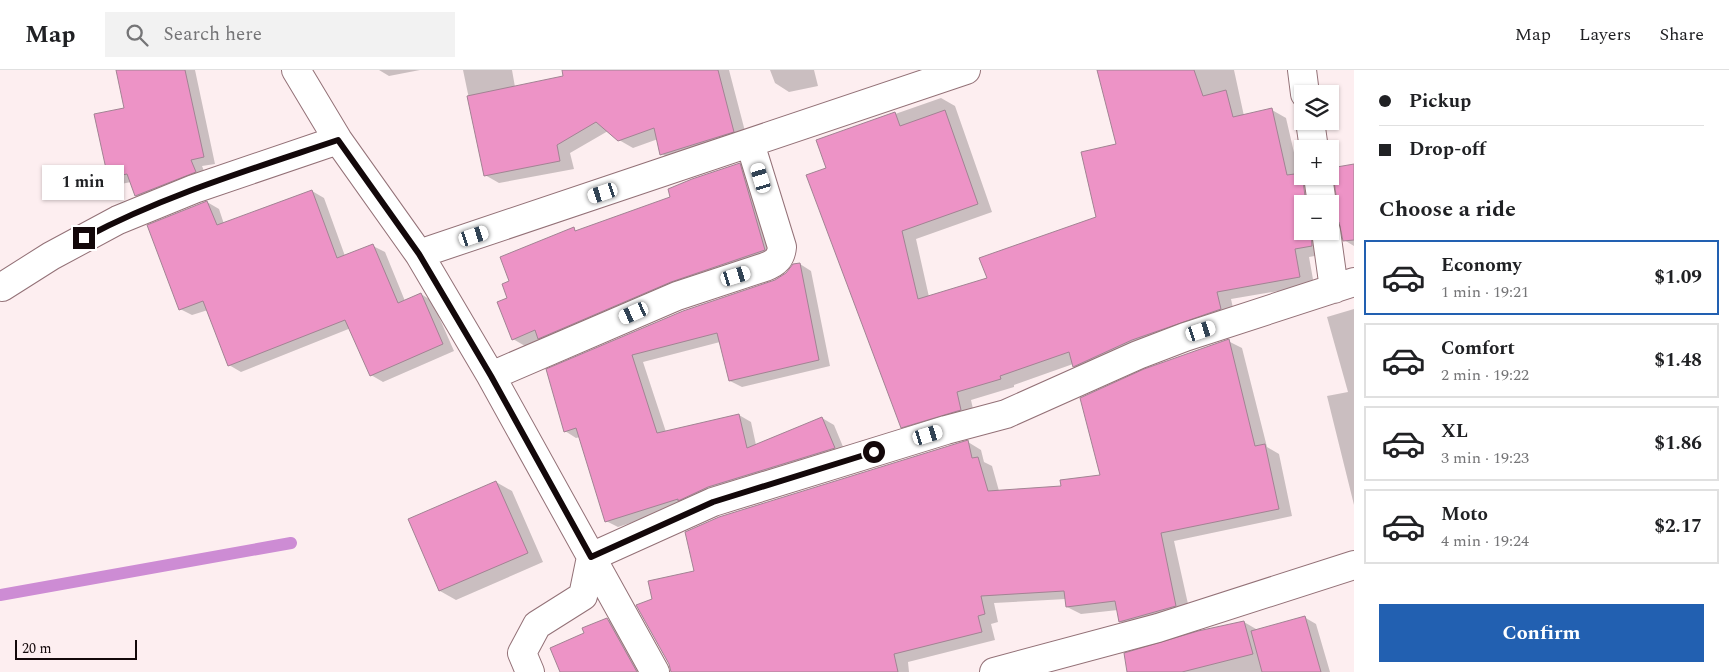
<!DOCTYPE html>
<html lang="en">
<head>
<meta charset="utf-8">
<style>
	body { margin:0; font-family:Spectral,serif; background:#f2f2f2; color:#202124; height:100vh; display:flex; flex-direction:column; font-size:19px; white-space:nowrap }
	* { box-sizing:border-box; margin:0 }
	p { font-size:16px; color:#757577 }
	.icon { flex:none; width:28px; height:28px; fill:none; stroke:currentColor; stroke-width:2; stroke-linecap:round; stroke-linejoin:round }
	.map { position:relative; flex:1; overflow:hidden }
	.details { display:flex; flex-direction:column; background:#fff; width:375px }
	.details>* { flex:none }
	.guide { display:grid; align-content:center; height:110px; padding:0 25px; background:#fff }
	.controls { position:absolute; left:1294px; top:15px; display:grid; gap:10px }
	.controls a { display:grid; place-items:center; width:45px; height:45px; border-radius:0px; background:#fff; box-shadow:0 1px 4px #0004; font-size:25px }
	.scale { position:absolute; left:15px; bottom:12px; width:122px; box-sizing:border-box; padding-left:5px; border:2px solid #13080a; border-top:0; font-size:14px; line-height:18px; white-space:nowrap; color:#13080a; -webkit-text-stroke:4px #fdeef0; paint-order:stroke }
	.end { position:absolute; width:22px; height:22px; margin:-11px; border:6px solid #13080a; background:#fff; box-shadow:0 0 0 2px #fff }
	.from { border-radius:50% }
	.bubble { position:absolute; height:35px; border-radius:0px; background:#fff; box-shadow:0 1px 4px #0004; font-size:16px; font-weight:700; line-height:35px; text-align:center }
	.car { position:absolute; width:15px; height:30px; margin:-15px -8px; border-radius:6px; box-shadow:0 0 4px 1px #0007; background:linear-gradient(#fff 24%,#345 0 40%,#fff 0 76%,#345 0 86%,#fff 0) }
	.guide b { display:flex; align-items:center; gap:18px; height:48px; font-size:19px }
	.guide b+b { border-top:1px solid #e0e0e0 }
	.guide i { width:12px; height:12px; background:#202124 }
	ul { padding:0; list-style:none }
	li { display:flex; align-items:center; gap:15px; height:75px; margin:0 10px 8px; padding:0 15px; border:2px solid #e0e0e0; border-radius:0px }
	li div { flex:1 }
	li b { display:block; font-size:19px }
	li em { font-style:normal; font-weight:700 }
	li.active { border-color:#2260b1 }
	li>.icon { width:45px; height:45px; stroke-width:1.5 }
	h2 { padding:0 25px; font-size:22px; line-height:60px }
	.button { display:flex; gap:10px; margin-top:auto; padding:10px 25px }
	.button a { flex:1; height:58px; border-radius:0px; background:#2260b1; color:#fff; font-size:20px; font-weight:700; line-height:58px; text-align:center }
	header { display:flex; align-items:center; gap:30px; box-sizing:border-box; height:70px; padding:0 25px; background:#fff; border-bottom:1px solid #e0e0e0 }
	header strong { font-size:24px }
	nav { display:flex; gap:28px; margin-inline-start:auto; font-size:18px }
	.search { width:350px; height:45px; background:#f2f2f2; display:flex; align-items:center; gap:12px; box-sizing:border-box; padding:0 18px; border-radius:0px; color:#757577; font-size:19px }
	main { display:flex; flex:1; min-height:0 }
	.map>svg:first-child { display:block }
	.shadow { fill:#0003 }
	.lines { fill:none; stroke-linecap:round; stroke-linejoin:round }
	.stream { stroke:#cd8cd4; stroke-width:12 }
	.building { fill:#ed93c6; stroke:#a28393 }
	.minor-casing { stroke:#937177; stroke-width:30 }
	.minor { stroke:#fff; stroke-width:28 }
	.route { stroke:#13080a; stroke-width:6 }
</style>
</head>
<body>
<header>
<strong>Map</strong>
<div class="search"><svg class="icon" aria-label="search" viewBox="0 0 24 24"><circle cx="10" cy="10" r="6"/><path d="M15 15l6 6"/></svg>Search here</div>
<nav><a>Map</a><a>Layers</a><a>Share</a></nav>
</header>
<main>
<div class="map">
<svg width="1354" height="602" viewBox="0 0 1354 602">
	<rect width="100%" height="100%" fill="#fdeef0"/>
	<path class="shadow" d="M117,0h78l20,94 -13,2 5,12 -59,24 -12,-7 -5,-13 -10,2 -12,-7 16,-68z
		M379,0h41l-31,6z
		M463,0h49l3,17 50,-10 -2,-7h166l18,69 -72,23 -13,-8 -4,-15 -25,9 -14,-8 -11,-9 -38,22 4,16 -75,14 -14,-8z
		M770,0h44l4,16 -29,6 -14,-9z
		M1098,0h136l10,46 28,-6 14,8 13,56 8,2 13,28h-18v27h26l-2,23 -17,3 5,28 -83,14 4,18 -147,58 -14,-9 -1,-2 -59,21v2l-43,13 4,18 -58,17 -15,-8 -74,-259 -10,-27 123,-43 14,8 37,106 -76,27 13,58 60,-19 109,-60 19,-73z
		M740,94l11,7 25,85 -226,89 -9,-6 -16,7 -12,-7 -4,-40 2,-17 62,-49 98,-35z
		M1354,95v81l-10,-6 -7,-29z
		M312,121l12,7 21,58 28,-10 12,6 20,49 16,-7 11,7 22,50 -71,31 -12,-7 -20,-47 -110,44 -12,-7 -21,-55 -16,5 -12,-6 27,-107 12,7 5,15z
		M800,194l11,7 19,95 -88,21 -12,-6 -10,-39 -77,20 23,70 73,-17 12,7 5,23 66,-27 12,7 12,29 -228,73 -12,-6 -26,-84 -4,1 -11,-7 -17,-61 227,-89z
		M1354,239v196l-27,-109 21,-4 -21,-75z
		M1228,271l14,7 25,99 12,7 13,62 -118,25 16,72 -56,16 -14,-8 -2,-11 -37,4 -14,-7 -1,-8 -72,4 4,19 -7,2 4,16 -87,22 1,10h-237l-19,-73 42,-27 273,-130 13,8 3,12 8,4 7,25 63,-4 40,-10z
		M496,412l16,9 31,71 -87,38 -16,-9z
		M1304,547l12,7 14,48h-202l116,-50 12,7v2z
		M607,549l14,8 25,45h-84l24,-38z"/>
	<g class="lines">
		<path class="stream" d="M0,525l291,-52"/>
	</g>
	<path class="building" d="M116,0h69l19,87 -13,3 5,12 -61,24 -8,-22 -19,4 -14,-64 30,-6z
		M562,0h156l16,62 -74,23 -6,-27 -36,13 -22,-19 -39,23 3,16 -76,15 -17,-80 96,-20z
		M1097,0h97l9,26 23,-6 7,27 39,-9 15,67 15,-2 4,31h-4v27h9l1,15 -17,3 5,28 -83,15 4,17 -89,31 -59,27 -4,-15 -69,24 1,3 -44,13 4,18 -60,18 -95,-253 20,-7 -10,-28 79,-28 5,14 45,-16 33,94 -76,27 16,68 69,-21 -8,-20 117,-41 -15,-65 35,-8z
		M740,93l25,87 -94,32 -133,57 -3,-9 -23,10 -15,-38 10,-4 -5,-14 7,-3 -9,-24 74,-30 1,4 95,-34 -2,-8 24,-10z
		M1354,94v76l-11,1 -4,-19 -8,-6 5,-6 1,-8 -4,-28 -2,-6z
		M312,120l25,68 36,-14 25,59 23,-10 22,51 -73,32 -25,-56 -117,46 -25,-65 -24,9 -32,-85 60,-24 10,24z
		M800,193l19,97 -90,21 -12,-48 -85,22 25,78 82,-19 8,34 75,-31 13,31 -127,39 -30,14v-2l-73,23 -29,-94 -12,4 -18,-63 137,-58 92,-31 11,-7 7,-9z
		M1229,269l26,107 10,-2 14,65 -118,24 15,73 -57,16 -4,-21 -49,6 -2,-16 -83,5 4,18 -7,2 4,16 -88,22 4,18h-227l-2,-8 -33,-59 16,-6 -4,-18 46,-10 -9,-39 34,-15 249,-77 4,18 6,-1 10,34 73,-5 -1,-6 40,-5 -20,-77 64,-29z
		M496,411l32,72 -89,38 -31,-72z
		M1305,546l16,56h-59l-11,-41z
		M607,548l30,54h-77l-10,-24 34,-15 -2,-5z
		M1244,551l9,33 -71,18h-55l-3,-19 74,-22z"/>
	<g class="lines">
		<defs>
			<path id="minor" d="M296,0l42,70 81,114 72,122 164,296
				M1302,0l3,24
				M1310,51l4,28
				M1318,106l4,28
				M1326,161l8,58
				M419,184l547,-184
				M2,217l49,-31 67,-36 76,-31 144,-49
				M491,306l186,-80 88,-29c11,-4 16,-9 17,-20l-32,-104
				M530,602l-8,-19 15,-28 46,-29 8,-39 122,-55 233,-72 60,-16 132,-59 47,-18 169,-55
				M994,602l164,-44 196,-63"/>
		</defs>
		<use href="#minor" class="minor-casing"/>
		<use href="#minor" class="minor"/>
	</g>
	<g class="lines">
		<path class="route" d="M84,168c81,-43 168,-69 254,-98l81,114 72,122 100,181 122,-55 161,-50"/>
	</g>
</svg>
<div class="controls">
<a><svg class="icon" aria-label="layers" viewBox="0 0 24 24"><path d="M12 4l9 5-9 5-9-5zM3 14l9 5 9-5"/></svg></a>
<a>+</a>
<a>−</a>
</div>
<div class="scale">20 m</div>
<i class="end from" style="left:874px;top:382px"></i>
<i class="end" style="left:84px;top:168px"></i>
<div class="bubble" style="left:42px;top:95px;width:82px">1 min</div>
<i class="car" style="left:761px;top:108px;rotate:343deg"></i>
<i class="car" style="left:603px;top:123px;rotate:252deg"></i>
<i class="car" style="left:474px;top:166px;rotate:72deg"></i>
<i class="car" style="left:736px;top:206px;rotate:73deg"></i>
<i class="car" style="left:634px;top:243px;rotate:246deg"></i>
<i class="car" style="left:1201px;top:261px;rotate:72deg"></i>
<i class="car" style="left:928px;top:365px;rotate:73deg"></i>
</div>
<section class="details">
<div class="guide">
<b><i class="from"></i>Pickup</b>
<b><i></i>Drop-off</b>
</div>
<h2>Choose a ride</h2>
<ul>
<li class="active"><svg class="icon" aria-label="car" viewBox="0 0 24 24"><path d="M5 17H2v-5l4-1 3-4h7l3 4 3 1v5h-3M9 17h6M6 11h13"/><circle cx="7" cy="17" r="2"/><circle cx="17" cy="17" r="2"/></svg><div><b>Economy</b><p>1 min · 19:21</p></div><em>$1.09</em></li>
<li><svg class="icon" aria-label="car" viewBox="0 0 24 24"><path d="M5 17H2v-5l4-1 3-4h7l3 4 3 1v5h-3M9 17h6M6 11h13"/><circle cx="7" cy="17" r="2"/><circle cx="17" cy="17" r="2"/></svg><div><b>Comfort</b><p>2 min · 19:22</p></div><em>$1.48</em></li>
<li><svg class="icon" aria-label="car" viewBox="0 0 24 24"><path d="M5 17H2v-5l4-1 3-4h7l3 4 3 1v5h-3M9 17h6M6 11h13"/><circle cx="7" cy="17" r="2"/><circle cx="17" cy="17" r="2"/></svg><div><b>XL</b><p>3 min · 19:23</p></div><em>$1.86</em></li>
<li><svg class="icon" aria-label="car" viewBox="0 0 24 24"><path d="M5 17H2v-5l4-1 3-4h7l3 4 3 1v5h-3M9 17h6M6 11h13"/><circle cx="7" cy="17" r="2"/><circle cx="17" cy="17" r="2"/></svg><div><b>Moto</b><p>4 min · 19:24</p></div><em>$2.17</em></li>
</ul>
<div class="button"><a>Confirm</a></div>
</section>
</main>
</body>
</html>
